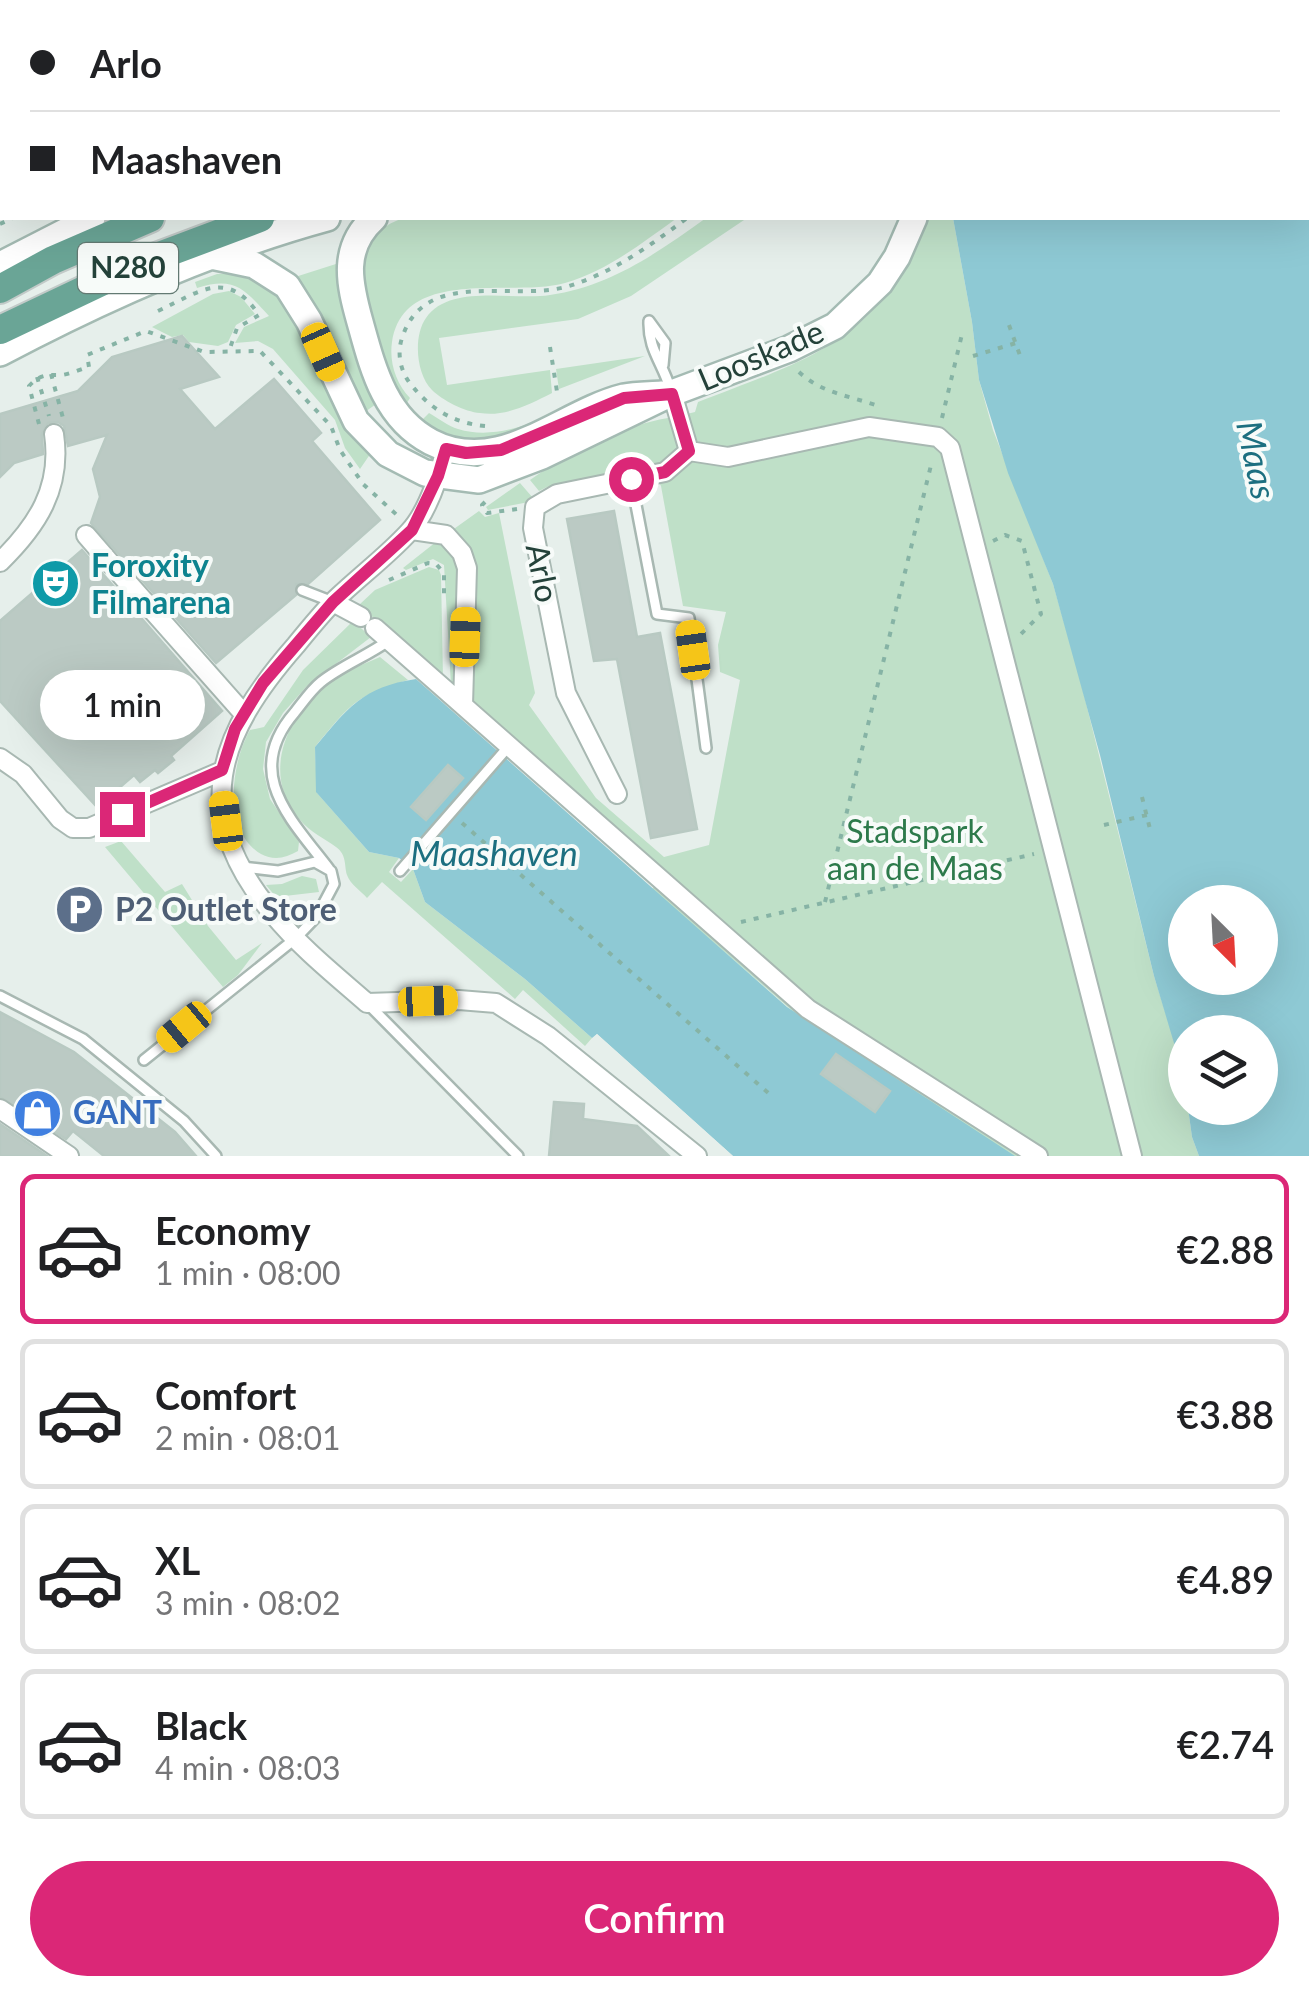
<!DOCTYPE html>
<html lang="en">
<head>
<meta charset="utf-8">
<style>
	body { margin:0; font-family:Lato,sans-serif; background:#f6f6f6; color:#202124; height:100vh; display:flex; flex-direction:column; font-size:38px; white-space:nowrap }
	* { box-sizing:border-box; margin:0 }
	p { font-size:32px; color:#757577 }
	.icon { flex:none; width:55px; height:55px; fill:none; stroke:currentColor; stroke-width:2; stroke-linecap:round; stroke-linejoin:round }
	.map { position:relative; height:1156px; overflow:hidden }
	.side { display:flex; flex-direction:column; background:#fff; flex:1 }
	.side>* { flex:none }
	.hud { position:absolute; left:0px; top:0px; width:1310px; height:220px; box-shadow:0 10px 40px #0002; display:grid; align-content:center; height:220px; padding:0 30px; background:#fff }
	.needle { width:65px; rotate:156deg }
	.controls { position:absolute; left:1168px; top:885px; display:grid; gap:20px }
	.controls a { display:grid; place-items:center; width:110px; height:110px; border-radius:50%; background:#fff; box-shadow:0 10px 40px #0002; font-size:50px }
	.end { position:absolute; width:45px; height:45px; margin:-22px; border:12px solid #db2777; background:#fff; box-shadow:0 0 0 5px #fff }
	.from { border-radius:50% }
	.bubble { position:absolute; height:70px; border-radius:35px; background:#fff; box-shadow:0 10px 40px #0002; font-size:32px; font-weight:600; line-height:70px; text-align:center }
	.car { position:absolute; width:30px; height:60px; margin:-30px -15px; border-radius:12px; box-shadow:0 0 8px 2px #0007; background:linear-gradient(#f5c518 24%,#345 0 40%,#f5c518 0 76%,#345 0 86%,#f5c518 0) }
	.hud b { display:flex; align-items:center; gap:35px; height:95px; font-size:38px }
	.hud b+b { border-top:2px solid #e0e0e0 }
	.hud i { width:25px; height:25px; background:#202124 }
	ul { padding:18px 0 0; list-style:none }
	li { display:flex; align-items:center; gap:30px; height:150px; margin:0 20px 15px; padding:0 10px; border:5px solid #e0e0e0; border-radius:15px }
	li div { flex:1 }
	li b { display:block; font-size:38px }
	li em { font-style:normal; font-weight:600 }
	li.active { border-color:#db2777 }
	li>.icon { width:90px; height:90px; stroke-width:1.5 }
	.button { display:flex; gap:20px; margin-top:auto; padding:20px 30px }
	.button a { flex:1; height:115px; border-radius:60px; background:#db2777; color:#fff; font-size:40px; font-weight:600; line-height:115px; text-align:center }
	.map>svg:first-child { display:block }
	.green { fill:#bfe0c8 }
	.water { fill:#8ec9d4; fill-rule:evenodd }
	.pier { fill:#e6efeb }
	.building { fill:#bbcac4; stroke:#b8c9c2; stroke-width:2.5 }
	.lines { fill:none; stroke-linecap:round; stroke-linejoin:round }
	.lane-casing { stroke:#a8b8b2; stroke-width:14 }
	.street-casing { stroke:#a8b8b2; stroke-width:22 }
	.secondary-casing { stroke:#a4bbb3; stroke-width:30 }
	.primary-casing { stroke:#c2cac8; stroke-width:32 }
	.path { stroke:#86b3a5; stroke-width:4; stroke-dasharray:5 8; stroke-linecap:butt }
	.lane { stroke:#fff; stroke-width:9 }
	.street { stroke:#fff; stroke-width:18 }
	.secondary { stroke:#fff; stroke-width:25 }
	.primary { stroke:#6aa596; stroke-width:28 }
	.route { stroke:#db2777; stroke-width:12 }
	.labels { text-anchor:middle; stroke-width:8; stroke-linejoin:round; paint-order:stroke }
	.shield { fill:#f7fbf9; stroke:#637a73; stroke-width:2.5 }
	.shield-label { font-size:30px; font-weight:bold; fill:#24423a }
	.street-label { font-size:32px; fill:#24423a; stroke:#f7fbf9 }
	.culture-label { font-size:32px; font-weight:bold; fill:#0d838f; stroke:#f7fbf9; text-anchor:start }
	.park-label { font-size:32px; fill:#2d7a4b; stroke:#f7fbf9 }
	.service-label { font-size:32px; font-weight:bold; fill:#4e5e75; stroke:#f7fbf9; text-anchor:start }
	.shop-label { font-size:32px; font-weight:bold; fill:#366cbe; stroke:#f7fbf9; text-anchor:start }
	.water-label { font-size:35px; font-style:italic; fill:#1c6f80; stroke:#f7fbf9 }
</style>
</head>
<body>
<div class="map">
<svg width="1309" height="1156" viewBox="0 0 1309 1156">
	<rect width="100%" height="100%" fill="#e6efeb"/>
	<path class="green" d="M404,218h273c-35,25 -70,53 -112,65 -53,15 -161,-18 -173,59 -3,20 4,42 18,56l-7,11c-15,-38 -52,-111 -44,-151 5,-20 28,-35 45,-40z
		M706,218h41l-116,78 -53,23 -139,19 8,47 103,-15 2,23c-22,11 -46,24 -72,20 -15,-1 -38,-13 -48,-23 -16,-16 -19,-54 -6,-72 24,-35 88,-17 124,-23 61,-9 107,-42 156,-77z
		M929,218h24l19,104 7,58 14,50 60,154 25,87 76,305 30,96 1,36h3l4,29 7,19h-189l-206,-135 -152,-132 14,-15 -191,-166 -6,-12 3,-128 -21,-37 28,-20 6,6 14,-4 36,180 -6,12 67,93 68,59 45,-12 31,-165 -20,-8 -2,-27 8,-33 -43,-6 -22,-120 -10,-19 -104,20 -8,4 -9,-11c32,-23 71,-43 109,-55 18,-6 37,-8 56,-13l3,-10c117,-45 180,-61 231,-184z
		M339,263l40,139 -17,12 -70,-136z
		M241,273l32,10 100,167 -13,19 -15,-21 -10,-28 -62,-71 -15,-8 -23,2 9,-16 25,-11c-25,-27 -34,-40 -72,-28l-2,-6 22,-8z
		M229,291l12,6 14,17 -19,11 -8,17 -10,4 -29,-4 -6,-7 -11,2 -20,-10 61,-33z
		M645,356l-86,33 -3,-20z
		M604,391c-66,34 -111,73 -185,32l10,-10c9,5 19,13 29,16 49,15 102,-20 146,-38z
		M520,483l13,15 -4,4 -41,8 -2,-3z
		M441,538l20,30 -4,123 -6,-6 -7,-120 -11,-6 -27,11 -3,-2z
		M429,567l10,3 2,5 2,104 -84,-74 16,-15z
		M353,621l18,16 -64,49 -24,27 -17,29 -3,27 7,30 29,43 -1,9c-12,7 -24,10 -37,3 -39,-23 -30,-91 -11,-124l14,-3 39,-57z
		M380,657l28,23c-55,17 -57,24 -93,67l2,46 52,59 30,6 -10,14 12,10 12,-13 12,33 100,77 67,59 -7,8 -62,-56 -8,9 -133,-117 -15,16c-6,-7 -17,-14 -20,-23 -3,-10 0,-20 -11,-28 -12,-9 -26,-15 -36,-27 -39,-44 -15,-101 25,-135 15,-13 37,-20 55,-28z
		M121,841l44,51 17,-8 26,42 28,34 26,-17 -24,32 -15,12 -118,-140z
		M302,876l14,3 3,13 -43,5 -10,-12 16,-1z"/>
	<path class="water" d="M918,0h391v1156h-110l-7,-19 -4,-29h72v-76h-75v48l-31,-104 -54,-221 -47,-171 -45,-111 -29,-93 -7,-58 -19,-104h355v-216zM1185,902h75v76h-75z
		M416,679l371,328 228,149h-282l-136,-122 -5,4 -67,-59 -100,-77 -12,-33 -14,-11 -30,-6 -53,-60 -1,-45c33,-39 47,-60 101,-68z"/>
	<path class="pier" d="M597,1034l136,122h-7l-129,-116 -8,2z"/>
	<path class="building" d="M182,336l37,41 -39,12 35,40 59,-50 47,54 -9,8 68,79 -72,64h-12v11l-80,68 -125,-140 9,-26 -7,-28 14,-34 -39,11 -4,-20 -6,-4 -10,1 -6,11 1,20 -29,9 -14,14v-63l78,-23 34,-34z
		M614,511l23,126 23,-4 37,196 -46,9 -34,-179 -23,2 -27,-142z
		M82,550l140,161 -51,45 3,4 -16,13 -3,-3 -15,12 -6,-7 -37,32 -97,-106v-80z
		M448,765l15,13 -37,42 -15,-13z
		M0,1012l74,40 101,80 21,24h-92l-31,-25 -7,8 -66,-42z
		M836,1054l54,37 -15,21 -54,-38z
		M554,1102l30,2 -1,15 54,7 32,30h-120z
		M0,1124l47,32h-47z"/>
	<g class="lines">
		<defs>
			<path id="lane" d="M649,321c-1,28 13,41 21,67
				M649,321l16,22 -2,22
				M631,479l26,135 32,4 17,130
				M302,590l31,12
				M329,869c-39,-51 -87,-96 -34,-157 8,-10 16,-22 26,-30 20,-16 46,-26 67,-41
				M400,871l109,-125
				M0,996l83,43 101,82 32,35
				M369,1005l149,151
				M144,1060l152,-122 21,-22 17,-32 -3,-13 -16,-9 -37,9 -36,-4"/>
			<path id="street" d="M351,0l1,2
				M654,2l2,-2
				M446,449c-7,27 -18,63 -37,83 -22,24 -49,44 -73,67 -14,14 -27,30 -40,46 -79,90 -108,168 -23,269 27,33 62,61 94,89l92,-3 37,3 52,33 149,120
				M689,451l39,6 141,-30 69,10 12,11 182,708
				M412,530l34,5 16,18 5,15 -4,137
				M86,535l26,30
				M0,562c37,-36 62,-74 54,-128
				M121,575l123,139
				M333,602l28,15
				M375,628l433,381 230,147
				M0,758l23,16 37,45 13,9h16l133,-57
				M617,794l-51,-101 -33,-165 2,-21 22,-13 108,-22 24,-21 -17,-58
				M0,1109l69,47"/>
			<path id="secondary" d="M268,0v2
				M295,0v2
				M896,0l1,2
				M1308,49h1
				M1308,90h1
				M374,218c-33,30 -25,65 -14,104 13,47 25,96 71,120 69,36 129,-29 193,-45 12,-2 26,-2 38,-3
				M211,256l43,9 33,21 22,35 47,100 32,33 37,19 54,7 63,-24 130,-63 117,-44 46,-23 45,-43 17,-26 17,-39
				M0,265l92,-47
				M0,353c104,-55 213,-104 327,-135"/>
			<path id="primary" d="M1308,70h1
				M0,289l53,-29 97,-42
				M0,330l143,-68 117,-44"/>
		</defs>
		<use href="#lane" class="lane-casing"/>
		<use href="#street" class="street-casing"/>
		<use href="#secondary" class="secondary-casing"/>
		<use href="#primary" class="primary-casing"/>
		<path class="path" d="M128,0l6,2
			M322,0v2
			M98,2l8,-2
			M186,2l2,-2
			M0,30h2
			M0,126l2,4
			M0,156l2,-2
			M0,179l2,7
			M0,224l13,-6
			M158,311c43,-20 69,-43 101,4l-22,13 -8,23
			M1009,325l13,36
			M550,347l8,51
			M973,356l43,-13
			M799,372c23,22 53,24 82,35
			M51,374l12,44
			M37,377l12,39
			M942,418l21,-88
			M39,424l-10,-38c11,-12 18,-11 33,-11 8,-1 19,-6 27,-8l-2,-12 59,-24 58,21 56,-1 71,75 9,24 23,34 35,32
			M485,426c-33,-3 -56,-18 -76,-44 -9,-13 -12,-29 -7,-44 23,-72 112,-35 167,-52 45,-14 82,-41 118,-68
			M485,502l-3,3 5,8 30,-4
			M993,541l12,-6 17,6 19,73 -24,24
			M389,580l39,-17 8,1 8,9v28
			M1142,797l9,36
			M462,823l312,275
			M1104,825l43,-10
			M825,902l107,-441
			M741,922l293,-68"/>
		<use href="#lane" class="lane"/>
		<use href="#street" class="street"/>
		<use href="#secondary" class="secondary"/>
		<use href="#primary" class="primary"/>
	</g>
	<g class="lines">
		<path class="route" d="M122,814l100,-44 13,-41 28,-46 70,-81 79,-72 26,-54 8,-27 20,4 35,-3 123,-52 48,-4 17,57 -24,21 -34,7"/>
	</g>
	<defs>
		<symbol id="theatre-disc" viewBox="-11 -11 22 22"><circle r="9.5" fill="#0f9aa8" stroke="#f7fbf9"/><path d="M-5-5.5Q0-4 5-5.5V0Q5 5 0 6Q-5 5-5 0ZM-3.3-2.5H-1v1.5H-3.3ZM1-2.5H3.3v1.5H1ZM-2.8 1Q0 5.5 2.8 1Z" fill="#fff"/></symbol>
		<symbol id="parking-disc" viewBox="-11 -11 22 22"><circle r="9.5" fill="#5c6f8a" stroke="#f7fbf9"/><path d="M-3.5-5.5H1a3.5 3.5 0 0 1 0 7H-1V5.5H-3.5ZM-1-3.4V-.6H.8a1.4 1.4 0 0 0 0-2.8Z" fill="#fff"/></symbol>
		<symbol id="shop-disc" viewBox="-11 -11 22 22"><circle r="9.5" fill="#3f7fe0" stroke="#f7fbf9"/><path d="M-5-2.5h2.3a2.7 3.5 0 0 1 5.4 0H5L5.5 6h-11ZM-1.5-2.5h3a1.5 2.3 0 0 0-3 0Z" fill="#fff"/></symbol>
	</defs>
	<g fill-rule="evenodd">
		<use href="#theatre-disc" x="28" y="556" width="55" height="55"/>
		<use href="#parking-disc" x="52" y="882" width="55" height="55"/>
		<use href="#shop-disc" x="10" y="1086" width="55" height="55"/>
	</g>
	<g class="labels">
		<rect class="shield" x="78" y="243" width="100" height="50" rx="8"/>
		<g class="shield-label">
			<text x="128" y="278">N280</text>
		</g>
		<g class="street-label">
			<text transform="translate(761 356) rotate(-23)" y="11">Looskade</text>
			<text transform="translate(542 573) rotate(79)" y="11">Arlo</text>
		</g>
		<g class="culture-label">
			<text x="91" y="577">Foroxity<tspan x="91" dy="37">Filmarena</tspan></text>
		</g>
		<g class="park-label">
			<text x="915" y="843">Stadspark<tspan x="915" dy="37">aan de Maas</tspan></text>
		</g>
		<g class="service-label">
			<text x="115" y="921">P2 Outlet Store</text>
		</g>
		<g class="shop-label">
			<text x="73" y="1124">GANT</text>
		</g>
		<g class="water-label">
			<text transform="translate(1256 460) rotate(78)" y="12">Maas</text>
			<text x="494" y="866">Maashaven</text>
		</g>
	</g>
</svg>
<div class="controls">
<a><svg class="needle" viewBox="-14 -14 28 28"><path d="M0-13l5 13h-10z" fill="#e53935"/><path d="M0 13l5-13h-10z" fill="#757577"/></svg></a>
<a><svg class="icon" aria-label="layers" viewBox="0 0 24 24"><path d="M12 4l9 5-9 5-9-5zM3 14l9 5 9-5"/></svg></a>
</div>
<i class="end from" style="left:631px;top:479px"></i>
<i class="end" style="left:122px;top:814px"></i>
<div class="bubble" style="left:40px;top:670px;width:165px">1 min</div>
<i class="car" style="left:323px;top:352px;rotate:156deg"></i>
<i class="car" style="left:465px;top:637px;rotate:2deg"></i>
<i class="car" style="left:693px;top:650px;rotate:352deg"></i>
<i class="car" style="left:226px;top:821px;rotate:353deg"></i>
<i class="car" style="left:428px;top:1001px;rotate:88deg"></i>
<i class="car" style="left:184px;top:1027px;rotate:230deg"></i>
<div class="hud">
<b><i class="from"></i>Arlo</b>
<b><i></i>Maashaven</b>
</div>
</div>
<section class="side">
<ul>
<li class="active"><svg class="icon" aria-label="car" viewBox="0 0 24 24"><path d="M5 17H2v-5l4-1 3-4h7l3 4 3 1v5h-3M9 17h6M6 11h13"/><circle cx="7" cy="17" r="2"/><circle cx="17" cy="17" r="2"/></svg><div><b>Economy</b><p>1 min · 08:00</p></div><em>€2.88</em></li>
<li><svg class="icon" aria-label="car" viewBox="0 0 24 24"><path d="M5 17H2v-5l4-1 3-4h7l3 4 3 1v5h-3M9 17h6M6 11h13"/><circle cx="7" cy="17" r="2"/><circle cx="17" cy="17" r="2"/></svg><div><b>Comfort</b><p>2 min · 08:01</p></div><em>€3.88</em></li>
<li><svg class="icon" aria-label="car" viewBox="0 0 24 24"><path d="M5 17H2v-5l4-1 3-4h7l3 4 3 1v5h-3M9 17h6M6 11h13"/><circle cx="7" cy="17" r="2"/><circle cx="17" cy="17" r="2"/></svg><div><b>XL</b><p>3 min · 08:02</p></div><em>€4.89</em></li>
<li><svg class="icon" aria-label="car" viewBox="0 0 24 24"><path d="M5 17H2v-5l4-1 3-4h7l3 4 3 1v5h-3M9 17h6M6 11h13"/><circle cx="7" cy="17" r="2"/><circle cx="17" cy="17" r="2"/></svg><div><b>Black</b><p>4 min · 08:03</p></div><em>€2.74</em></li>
</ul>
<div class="button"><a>Confirm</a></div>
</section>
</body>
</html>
